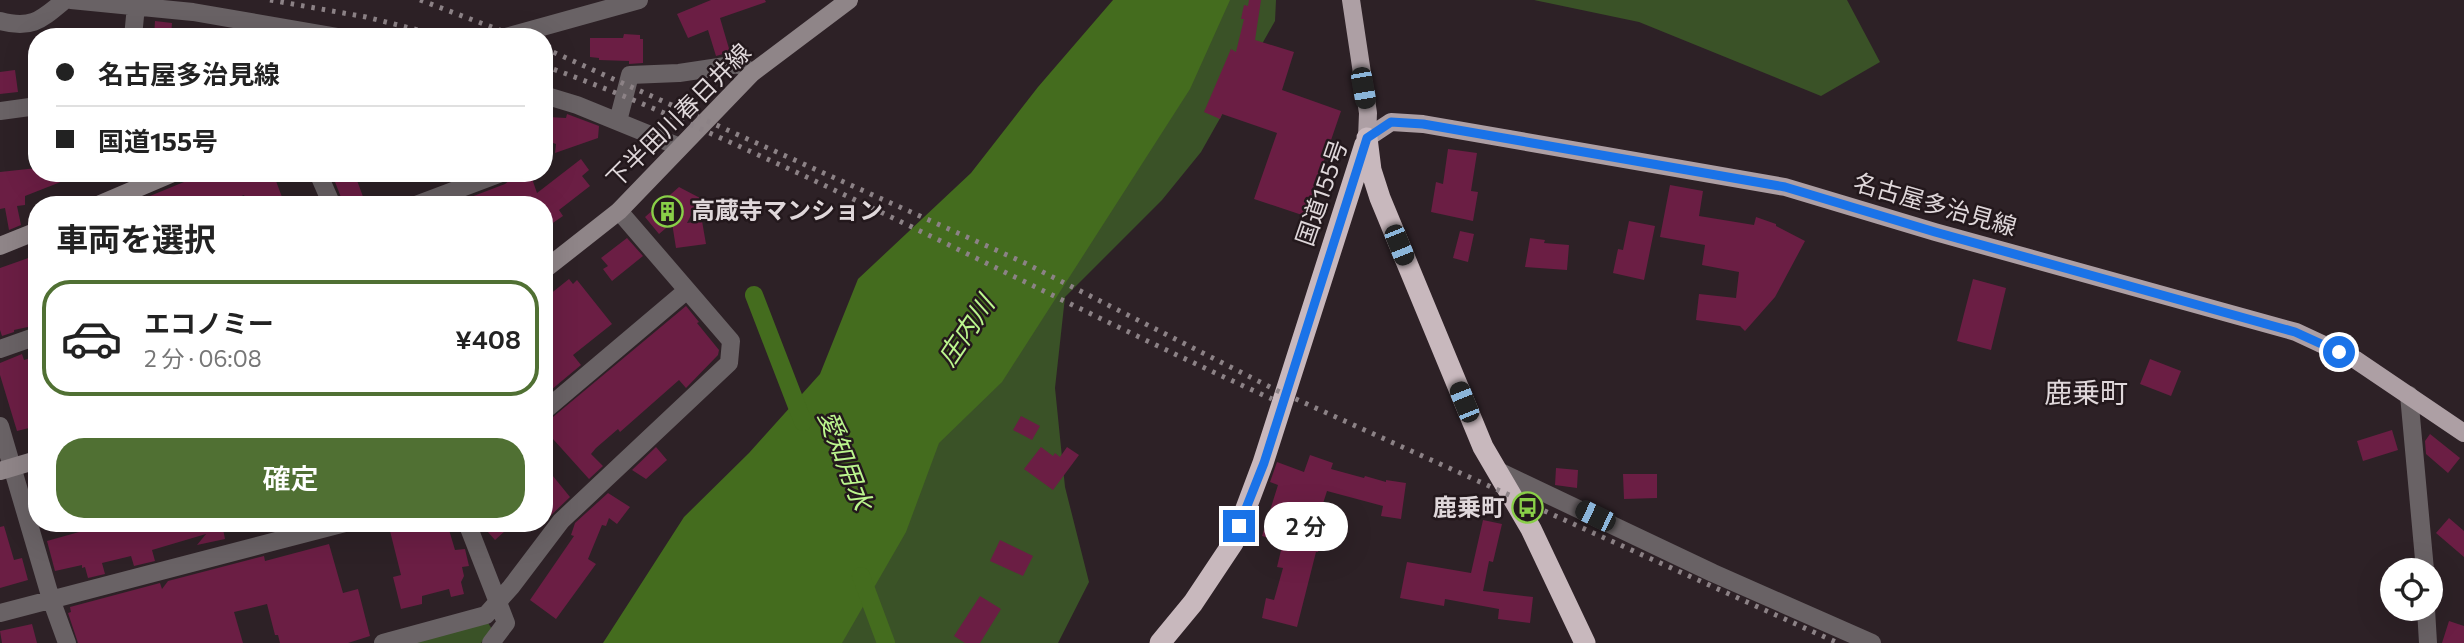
<!DOCTYPE html>
<html lang="ja">
<head>
<meta charset="utf-8">
<style>
	body { margin:0; font-family:Commissioner,"Noto Sans JP",sans-serif; background:#f2f2f2; color:#222; height:100vh; display:flex; flex-direction:column; font-size:26px; white-space:nowrap }
	* { box-sizing:border-box; margin:0 }
	p { font-size:23px; color:#767676 }
	.icon { flex:none; width:38px; height:38px; fill:none; stroke:currentColor; stroke-width:2; stroke-linecap:round; stroke-linejoin:round }
	.map { position:relative; flex:1; overflow:hidden }
	.details { position:absolute; left:28px; top:196px; width:525px; height:336px; display:flex; flex-direction:column; background:#fff; border-radius:28px; box-shadow:0 7px 28px #0002 }
	.details>* { flex:none }
	.banner { position:absolute; left:28px; top:28px; width:525px; height:154px; border-radius:28px; box-shadow:0 7px 28px #0002; display:grid; align-content:center; height:154px; padding:0 28px; background:#fff }
	.buttons { position:absolute; left:2380px; top:558px; display:grid; gap:14px }
	.buttons a { display:grid; place-items:center; width:63px; height:63px; border-radius:50%; background:#fff; box-shadow:0 7px 28px #0002; font-size:35px }
	.end { position:absolute; width:32px; height:32px; margin:-16px; border:9px solid #1a73e8; background:#fff; box-shadow:0 0 0 4px #fff }
	.from { border-radius:50% }
	.bubble { position:absolute; height:49px; border-radius:24px; background:#fff; box-shadow:0 7px 28px #0002; font-size:23px; font-weight:600; line-height:49px; text-align:center }
	.car { position:absolute; width:21px; height:42px; margin:-21px -10px; border-radius:9px; box-shadow:0 0 5px 2px #0007; background:linear-gradient(#222 24%,#8ab4d8 0 40%,#222 0 76%,#8ab4d8 0 86%,#222 0) }
	.banner b { display:flex; align-items:center; gap:24px; height:66px; font-size:26px }
	.banner b+b { border-top:2px solid #e0e0e0 }
	.banner i { width:18px; height:18px; background:#222 }
	ul { padding:0; list-style:none }
	li { display:flex; align-items:center; gap:21px; height:116px; margin:0 14px 10px; padding:0 14px; border:4px solid #e0e0e0; border-radius:28px }
	li div { flex:1 }
	li b { display:block; font-size:26px }
	li em { font-style:normal; font-weight:600 }
	li.current { border-color:#507033 }
	li>.icon { width:63px; height:63px; stroke-width:1.5 }
	h2 { padding:0 28px; font-size:32px; line-height:84px }
	.primary-button { display:flex; gap:14px; margin-top:auto; padding:14px 28px }
	.primary-button a { flex:1; height:80px; border-radius:28px; background:#507033; color:#fff; font-size:28px; font-weight:600; line-height:80px; text-align:center }
	.map>svg:first-child { display:block }
	.green { fill:#3a5227 }
	.water { fill:#446c1e }
	.lines { fill:none; stroke-linecap:round; stroke-linejoin:round }
	.canal { stroke:#446c1e; stroke-width:18 }
	.building { fill:#6b1e44 }
	.street { stroke:#696265; stroke-width:18 }
	.secondary { stroke:#8f8588; stroke-width:18 }
	.primary { stroke:#ad9fa4; stroke-width:18 }
	.highway { stroke:#c8b8bd; stroke-width:21 }
	.rail { stroke:#8c8286; stroke-width:5; stroke-dasharray:3.5 7; stroke-linecap:butt }
	.route { stroke:#1a73e8; stroke-width:9 }
	.labels { text-anchor:middle; stroke-width:5; stroke-linejoin:round; paint-order:stroke }
	.street-label { font-size:24px; fill:#dfd7da; stroke:#23181c }
	.poi-label { font-size:24px; font-weight:bold; fill:#dfd7da; stroke:#23181c; text-anchor:start }
	.water-label { font-size:26px; font-style:italic; fill:#bcf68e; stroke:#23181c }
	.quarter-label { font-size:28px; fill:#dfd7da; stroke:#23181c }
</style>
</head>
<body>
<div class="map">
<svg width="2464" height="643" viewBox="0 0 2464 643">
	<rect width="100%" height="100%" fill="#2d2126"/>
	<path class="green" d="M1174,0h102l-1,21 -74,131 -39,48 -97,97 -10,91 10,99 24,95 -31,61h-362z
		M1534,0h313l33,62 -59,34 -182,-74z
		M488,623l4,6 -11,14h-68z"/>
	<path class="water" d="M1113,0h117l-40,89 -188,293 -63,61 -33,89 -64,111h-239l81,-126 65,-64 71,-79 38,-95 113,-106 67,-86z"/>
	<g class="lines">
		<path class="canal" d="M754,295l49,127
			M861,576l25,67"/>
	</g>
	<path class="building" d="M711,0h54l1,2 -46,16 10,34 -14,4 -8,-26 -20,8 -11,-24z
		M1249,0h12l-6,40 39,12 -12,38 59,21 -36,105 -51,-17 23,-66 -55,-19 -2,5 -16,-7 27,-63 5,3 8,-33h-3l3,-14 4,1z
		M155,21l17,2 -1,14h-17z
		M624,34l16,1v4h3v24l-14,1v-3l-30,-1v-2l-9,-1v-19h33z
		M15,70l3,22 -18,2v-22z
		M567,114l32,12 -1,12 -43,15 1,-9 -9,-3 1,-24 18,1z
		M1448,149l29,4 -6,38 7,1 -5,29 -42,-9 5,-30 7,2z
		M581,159l8,11 -7,6 8,10 -31,24 4,6 -19,13v-24h-94l55,-21 5,-4 2,-7h18l7,20z
		M37,168v5l44,1 -56,22v9l-8,1 4,19 -12,5 -4,-22 -5,1v-37z
		M221,173h52l9,24 -20,8h-14l-4,-10 -24,10h-92l73,-30 3,5z
		M355,175l7,19 4,11h-22l-9,-23z
		M1670,185l33,6 -4,25 55,9 2,-8 20,7v2l29,15 -30,56 -30,34 -5,-5 -44,-6 3,-26 37,4 3,-26 -37,-7 3,-20 -45,-8z
		M679,187l21,11 -13,25 15,-2 4,23 -30,4 -4,-25 -13,11 -14,-17z
		M1629,221l26,5 -11,54 -31,-7 5,-24 5,1z
		M1460,231l14,3 -6,28 -15,-4z
		M627,238l16,18 -31,25 -9,-12 5,-3 -7,-8z
		M1530,238l15,2 -1,3 25,2 -2,25 -42,-3z
		M34,256h3v69l-23,5v2l-12,4 -2,-6v-62z
		M569,279l4,5 4,-4 35,44 -39,31 8,10 -36,30 -1,-96z
		M1973,279l33,9 -15,62 -34,-9z
		M686,306l13,16 -2,1 22,27 -1,5 -32,33 -7,-8 -59,52 -2,-3 -22,19 -5,6 12,12 -14,13 -45,-50 5,-5 -2,-2z
		M22,354l2,6 13,-4v70l-20,5 -17,-56v-12z
		M2150,359l31,12 -10,25 -31,-12z
		M1021,416l19,10 -8,14 -19,-10z
		M2392,430l6,20 -35,11 -6,-20z
		M2430,434l30,24 -12,15 -22,-19 -1,-13z
		M656,447l11,13 -21,19 -14,-9z
		M1041,447l12,9 2,-3 5,4 7,-10 12,8 -26,35 -29,-21z
		M1310,455l23,8 -2,6 33,9 1,-2 21,6v-2l20,3 -5,36 -20,-3 2,-10 -56,-15 -9,28 9,3 -9,30h-2l-19,75 -35,-9 4,-20 8,2 9,-32 -6,-1 6,-25 -21,-6 16,-51 -8,-3 7,-20 27,10z
		M544,465l26,32 -26,25z
		M1556,468l22,2 -1,18 -22,-3z
		M1623,474h34v24l-33,1z
		M608,493l22,14 -13,17 -8,-6 -3,8 -4,-1 -14,34 8,5 -40,55 -26,-19 44,-64 -3,-1 4,-12z
		M2449,518l15,13v26l-28,-24z
		M1483,520l19,4 -9,38 -4,-1 -6,30 50,6 -3,26 -32,-4 1,-10 -54,-10 -1,7 -44,-8 7,-36 64,11z
		M78,523h152v4l-7,2 2,10 -28,6 9,-11 -54,16 3,11 -21,5 -3,-10 -29,7 3,11 -17,4 -3,-11 -3,1v-3l-27,6 -8,-30 32,-9z
		M407,523h40l8,27 10,-1 4,17 -7,1 2,9 -3,6 3,12 -13,3 -2,-8 -27,7v8l-21,5 -8,-32 8,-2 -12,-48z
		M480,523h34l-19,17z
		M4,526l10,34 8,-2 6,22 -28,8v-61z
		M1000,540l33,16 -10,20 -33,-15z
		M329,544l14,49 15,-4 12,47 -22,7h-68l-2,-8h-3l-8,-31 -33,8 9,31h-165l-10,-30 3,-1 -1,-5 90,-24 2,6 6,-8 96,-25 1,5z
		M980,596l21,13 -21,34h-15l-11,-7z
		M2449,621l15,5v17h-22z
		M32,624l5,19h-35l-2,-12z"/>
	<g class="lines">
		<path class="street" d="M71,0l122,12 145,25
			M0,21c32,9 42,-2 65,-21
			M133,37l3,-31
			M506,37l133,-37
			M544,95l33,10 103,42
			M0,111l37,-5
			M618,121l12,-46 49,-2 60,-9 13,9
			M318,173l14,32
			M416,205l85,-32
			M0,349l37,-13
			M2409,395l16,175
			M544,411l142,-120
			M0,426l51,173 16,44
			M1496,470l217,103 159,70
			M467,523l39,100 -15,20
			M2426,609l2,34
			M0,613l345,-90
			M383,643l103,-28 25,-28 50,-66 168,-158 2,-22 -112,-130"/>
		<path class="secondary" d="M98,205l75,-32
			M0,246l37,-15
			M544,270l75,-59 133,-138 97,-73
			M0,471l37,-11"/>
		<path class="primary" d="M1351,0l17,113 -1,25
			M1367,138l24,-16 32,2 362,63 150,45 361,100 60,28 108,73"/>
		<path class="highway" d="M1367,138l4,32 9,28 103,249 48,82 54,114
			M1160,643l33,-40 40,-60 30,-80 102,-319"/>
		<path class="rail" d="M270,0l96,17 80,20
			M420,0l98,37
			M544,48l481,215 253,128 560,252
			M544,66c87,30 170,69 254,107 159,74 315,154 474,226"/>
	</g>
	<g class="lines">
		<path class="route" d="M1239,526l25,-63 103,-325 24,-16 32,2 362,63 150,45 360,100 44,20"/>
	</g>
	<defs>
		<symbol id="building-ring" viewBox="-11 -11 22 22"><circle r="9.5" fill="#23181c" stroke="#89cf48" stroke-width="1.5"/><path d="M-4-6H4V6H1V3H-1V6H-4ZM-2.5-4.3h1.7v1.8h-1.7ZM.8-4.3h1.7v1.8H.8ZM-2.5-1h1.7V.8h-1.7ZM.8-1h1.7V.8H.8Z" fill="#89cf48"/></symbol>
		<symbol id="bus-ring" viewBox="-11 -11 22 22"><circle r="9.5" fill="#23181c" stroke="#89cf48" stroke-width="1.5"/><path d="M-5-6H5V4H4V6H2V4H-2V6H-4V4H-5ZM-3.5-4V0h7V-4ZM-3.5 1.2v1.5H-2V1.2ZM2 1.2v1.5H3.5V1.2Z" fill="#89cf48"/></symbol>
	</defs>
	<g fill-rule="evenodd">
		<use href="#building-ring" x="650" y="194" width="35" height="35"/>
		<use href="#bus-ring" x="1510" y="490" width="35" height="35"/>
	</g>
	<g class="labels">
		<g class="street-label">
			<text transform="translate(679 116) rotate(-45)" y="8">下半田川春日井線</text>
			<text transform="translate(1322 193) rotate(-71)" y="8">国道155号</text>
			<text transform="translate(1935 205) rotate(16)" y="8">名古屋多治見線</text>
		</g>
		<g class="poi-label">
			<text x="691" y="219">高蔵寺マンション</text>
			<text x="1505" y="516" text-anchor="end">鹿乗町</text>
		</g>
		<g class="water-label">
			<text transform="translate(966 331) rotate(-56)" y="9">庄内川</text>
			<text transform="translate(845 460) rotate(69)" y="9">愛知用水</text>
		</g>
		<g class="quarter-label">
			<text x="2086" y="403">鹿乗町</text>
		</g>
	</g>
</svg>
<div class="buttons">
<a><svg class="icon" aria-label="locate" viewBox="0 0 24 24"><circle cx="12" cy="12" r="6"/><path d="M12 2v4M12 18v4M2 12h4M18 12h4"/></svg></a>
</div>
<i class="end from" style="left:2339px;top:352px"></i>
<i class="end" style="left:1239px;top:526px"></i>
<div class="bubble" style="left:1264px;top:502px;width:84px">2 分</div>
<i class="car" style="left:1363px;top:88px;rotate:170deg"></i>
<i class="car" style="left:1399px;top:245px;rotate:158deg"></i>
<i class="car" style="left:1464px;top:402px;rotate:338deg"></i>
<i class="car" style="left:1595px;top:516px;rotate:296deg"></i>
<div class="banner">
<b><i class="from"></i>名古屋多治見線</b>
<b><i></i>国道155号</b>
</div>
<section class="details">
<h2>車両を選択</h2>
<ul>
<li class="current"><svg class="icon" aria-label="car" viewBox="0 0 24 24"><path d="M5 17H2v-5l4-1 3-4h7l3 4 3 1v5h-3M9 17h6M6 11h13"/><circle cx="7" cy="17" r="2"/><circle cx="17" cy="17" r="2"/></svg><div><b>エコノミー</b><p>2 分 · 06:08</p></div><em>¥408</em></li>
</ul>
<div class="primary-button"><a>確定</a></div>
</section>
</div>
</body>
</html>
